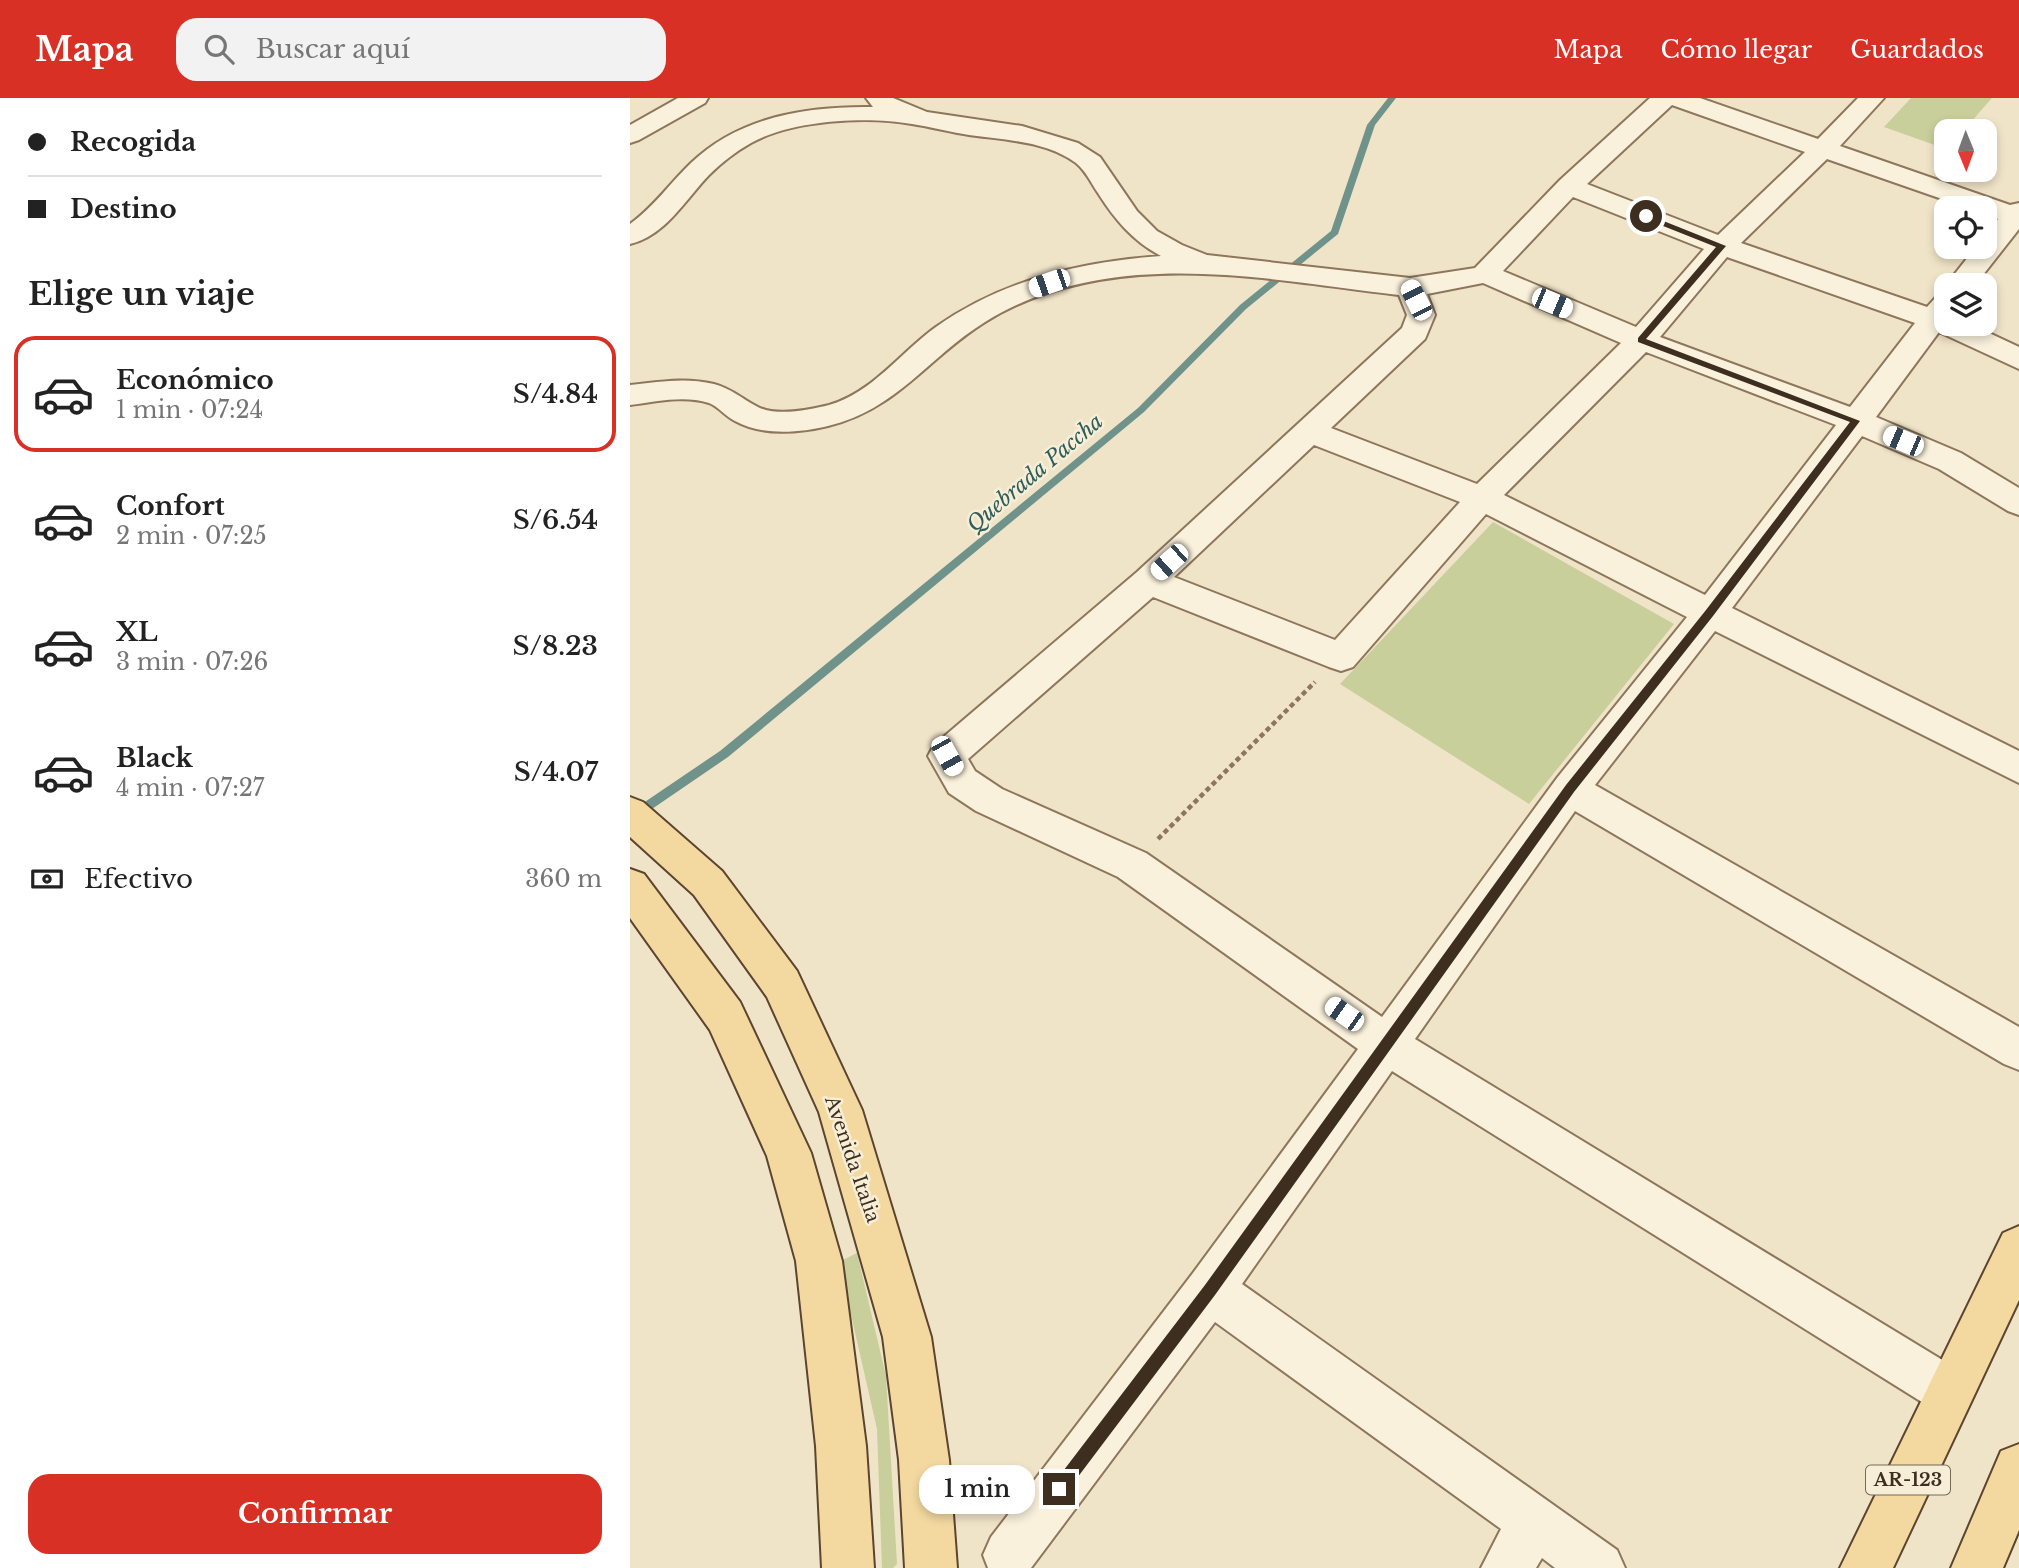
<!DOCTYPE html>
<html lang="es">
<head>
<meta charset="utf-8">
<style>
	body { margin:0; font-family:"Libre Baskerville",serif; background:#f2f2f2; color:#222; height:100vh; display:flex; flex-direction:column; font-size:26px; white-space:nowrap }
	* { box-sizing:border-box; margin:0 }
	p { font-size:23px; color:#767676 }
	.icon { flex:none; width:38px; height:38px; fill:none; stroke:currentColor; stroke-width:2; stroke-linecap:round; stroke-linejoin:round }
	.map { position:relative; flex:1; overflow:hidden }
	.drawer { display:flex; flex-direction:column; background:#fff; width:630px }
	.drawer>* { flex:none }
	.top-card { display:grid; align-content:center; height:154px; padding:0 28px; background:#fff }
	.needle { width:46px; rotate:179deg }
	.fabs { position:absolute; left:1304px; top:21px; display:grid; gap:14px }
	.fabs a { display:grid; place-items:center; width:63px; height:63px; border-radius:14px; background:#fff; box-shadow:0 4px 10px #0003; font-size:35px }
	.end { position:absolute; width:32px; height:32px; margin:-16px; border:9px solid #3d2e20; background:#fff; box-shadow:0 0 0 4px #fff }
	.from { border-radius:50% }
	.bubble { position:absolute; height:49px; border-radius:21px; background:#fff; box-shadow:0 4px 10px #0003; font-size:23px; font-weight:600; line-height:49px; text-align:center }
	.car { position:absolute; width:21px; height:42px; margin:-21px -10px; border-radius:9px; box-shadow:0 0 5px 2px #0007; background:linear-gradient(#fff 24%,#345 0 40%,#fff 0 76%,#345 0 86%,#fff 0) }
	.top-card b { display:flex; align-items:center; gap:24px; height:66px; font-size:26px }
	.top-card b+b { border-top:2px solid #e0e0e0 }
	.top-card i { width:18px; height:18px; background:#222 }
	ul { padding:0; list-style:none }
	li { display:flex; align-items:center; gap:21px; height:116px; margin:0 14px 10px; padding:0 14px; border:4px solid transparent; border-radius:21px }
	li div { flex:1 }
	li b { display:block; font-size:26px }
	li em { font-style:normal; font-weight:600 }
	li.current { border-color:#d93025 }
	li>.icon { width:63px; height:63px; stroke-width:1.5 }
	h2 { padding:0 28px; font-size:32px; line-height:84px }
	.pay { display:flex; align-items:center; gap:18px; height:77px; padding:0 28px; font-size:26px }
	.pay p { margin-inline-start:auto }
	.action { display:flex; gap:14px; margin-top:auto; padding:14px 28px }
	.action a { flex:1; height:80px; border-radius:21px; background:#d93025; color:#fff; font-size:28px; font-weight:600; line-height:80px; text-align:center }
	header { display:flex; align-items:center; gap:42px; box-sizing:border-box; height:98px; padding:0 35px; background:#d93025; color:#fff }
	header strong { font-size:33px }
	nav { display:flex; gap:38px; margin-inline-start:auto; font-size:24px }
	.search { width:490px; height:63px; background:#f2f2f2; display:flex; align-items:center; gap:18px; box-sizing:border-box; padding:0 24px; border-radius:21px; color:#767676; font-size:26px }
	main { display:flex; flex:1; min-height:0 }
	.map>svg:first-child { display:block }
	.green { fill:#c9cf9b }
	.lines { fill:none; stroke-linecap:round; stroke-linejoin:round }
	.stream { fill:#6f938a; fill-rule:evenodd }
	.minor-casing { stroke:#8d765c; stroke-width:4 }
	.primary-casing { stroke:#5b4430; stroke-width:4 }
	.path { stroke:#8d765c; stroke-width:4.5; stroke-dasharray:5 3.5; stroke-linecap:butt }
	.minor { fill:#faf1dc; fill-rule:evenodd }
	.primary { fill:#f3d9a0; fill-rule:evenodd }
	.route { fill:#3d2e20 }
	.labels { text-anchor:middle; stroke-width:5; stroke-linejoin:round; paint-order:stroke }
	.shield { fill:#f7eed8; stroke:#756857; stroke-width:2 }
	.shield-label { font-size:18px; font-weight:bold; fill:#3d2e20 }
	.street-label { font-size:19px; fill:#3d2e20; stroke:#f7eed8 }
	.water-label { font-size:21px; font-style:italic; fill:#2f5d5a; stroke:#f7eed8 }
</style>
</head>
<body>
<header>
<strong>Mapa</strong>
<div class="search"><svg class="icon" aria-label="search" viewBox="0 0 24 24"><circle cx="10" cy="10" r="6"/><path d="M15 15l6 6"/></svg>Buscar aquí</div>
<nav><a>Mapa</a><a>Cómo llegar</a><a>Guardados</a></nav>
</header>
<main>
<section class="drawer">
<div class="top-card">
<b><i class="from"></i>Recogida</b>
<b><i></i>Destino</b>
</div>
<h2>Elige un viaje</h2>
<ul>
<li class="current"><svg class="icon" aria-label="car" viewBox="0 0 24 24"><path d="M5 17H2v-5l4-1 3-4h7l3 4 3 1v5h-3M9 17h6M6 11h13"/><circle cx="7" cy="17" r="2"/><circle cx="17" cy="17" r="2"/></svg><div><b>Económico</b><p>1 min · 07:24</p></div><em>S/4.84</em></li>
<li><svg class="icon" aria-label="car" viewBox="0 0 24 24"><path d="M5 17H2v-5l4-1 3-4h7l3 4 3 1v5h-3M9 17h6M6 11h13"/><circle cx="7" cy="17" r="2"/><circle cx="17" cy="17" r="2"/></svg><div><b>Confort</b><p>2 min · 07:25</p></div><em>S/6.54</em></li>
<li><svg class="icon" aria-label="car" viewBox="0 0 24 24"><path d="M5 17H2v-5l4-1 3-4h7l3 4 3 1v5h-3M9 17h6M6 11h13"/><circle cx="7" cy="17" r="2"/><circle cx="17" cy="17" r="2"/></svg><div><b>XL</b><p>3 min · 07:26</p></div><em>S/8.23</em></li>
<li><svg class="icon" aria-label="car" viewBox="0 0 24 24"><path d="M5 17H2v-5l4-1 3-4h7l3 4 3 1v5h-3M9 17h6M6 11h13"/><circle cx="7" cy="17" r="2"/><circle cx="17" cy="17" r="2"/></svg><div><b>Black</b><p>4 min · 07:27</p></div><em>S/4.07</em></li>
</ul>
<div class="pay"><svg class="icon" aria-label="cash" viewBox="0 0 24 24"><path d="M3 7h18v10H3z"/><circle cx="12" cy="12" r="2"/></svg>Efectivo<p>360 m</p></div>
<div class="action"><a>Confirmar</a></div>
</section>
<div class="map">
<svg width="1389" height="1470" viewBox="0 0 1389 1470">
	<rect width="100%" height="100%" fill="#f0e4c8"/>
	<path class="green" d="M1281,0h81l-29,33h-17v18l-62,-22z
		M863,424l181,102 -145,180 -189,-120z
		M227,1155l29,123 11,188 -4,4h-11l-5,-139 -38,-167z"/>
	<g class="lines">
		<path class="stream" d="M758,0h8l-21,27 -37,109 -92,75 -102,103 -416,345 -98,67v-12l90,-61 418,-343 102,-103 91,-74 36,-106z"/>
		<defs>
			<path id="minor" d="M48,0h30l-3,5 -66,37 -9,3v-18z
				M236,0h27l34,14 95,14 56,17 22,14 37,54 20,20 25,14 25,10 203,23 65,-10 85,-88 90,-82h50l118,41 40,-41h26l-44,48 170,59 9,-2v26l-44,56h-29l30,-38h8v-11l14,-17 -14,-5v-6h-16l-141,-49 -86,84 186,64 9,-10 10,-3v30h24l49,23v22l-80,-37 -63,85 85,36 58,35v27l-11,-4 -69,-42 -77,-33 -130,172 287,143v32l-304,-152 -120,154 424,242v43l-15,-6 -429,-253 -160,228 552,336 7,17 -7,17 -17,7 -17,-7 -541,-338 -150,213 375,266 8,18h-70l-13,-10 -6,10h-55l20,-39 -286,-207 -184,246h-43l-5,-13 8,-18 202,-264 165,-224 -240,-172 -142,-66 -27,-18 -21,-37 6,-11 203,-173 265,-244 5,-13 -8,-20c-136,-16 -290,-50 -414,27 -58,36 -87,87 -157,104 -29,7 -66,10 -93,-5 -10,-5 -16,-14 -26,-18 -26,-8 -53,-1 -79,2v-20c29,-3 55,-8 84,-1 18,5 27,14 42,22 19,11 53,4 73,-1 43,-12 72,-53 107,-78 66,-47 144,-65 225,-71 -28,-15 -46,-36 -63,-63 -7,-10 -12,-22 -22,-30 -30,-22 -71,-23 -107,-28 -19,-3 -38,-8 -57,-11 -46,-8 -120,-4 -161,19 -16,9 -30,20 -42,32 -24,25 -44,61 -79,69v-20c24,-17 40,-41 61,-61 49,-47 117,-57 182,-56zM1042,7l133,47 -87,83 -131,-51zM943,99l131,52 -68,78 -133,-56zM1097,159l188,66 -65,84 -190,-70zM853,185l138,60 -144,141 -146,-56 94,-89 10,-24 -8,-21zM1016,254l190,73 -131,170 -201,-100zM684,347l146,57 -125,138 -161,-63zM856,416l201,103 -130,161 -175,239 -236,-164 -144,-64 -27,-18 -7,-12 185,-162 176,70 12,4 12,-4z"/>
			<path id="primary" d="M0,699l13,5 79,69 75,100 65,139 69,227 18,123 8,108h-52l-6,-108 -16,-123 -64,-225 -52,-115 -73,-102 -64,-58z
				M0,771l14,5 96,128 71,151 31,108 24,185 8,122h-52l-6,-122 -20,-185 -29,-105 -57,-126 -80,-112z
				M1389,1128v74l-126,268h-53l163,-335z
				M1389,1346v86l-16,38h-52l50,-117z"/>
		</defs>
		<use href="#minor" class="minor-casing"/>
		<use href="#primary" class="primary-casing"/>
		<path class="path" d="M528,741l157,-157"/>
		<use href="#minor" class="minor"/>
		<use href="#primary" class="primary"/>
	</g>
	<path class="route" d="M1016,116l80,32 -80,93 214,82 -147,195 -139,176 -359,503 -150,199 -6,2 -5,-2 -2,-5 2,-6 151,-198 361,-500 140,-175 144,-188 -212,-80v-4l78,-91 -73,-29z"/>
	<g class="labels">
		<rect class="shield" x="1236" y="1367.5" width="84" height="29" rx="5"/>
		<g class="shield-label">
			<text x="1278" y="1388">AR-123</text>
		</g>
		<g class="street-label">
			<text transform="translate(223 1061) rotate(71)" y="7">Avenida Italia</text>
		</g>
		<g class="water-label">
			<text transform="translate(405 375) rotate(-40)" y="7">Quebrada Paccha</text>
		</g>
	</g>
</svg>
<div class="fabs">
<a><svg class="needle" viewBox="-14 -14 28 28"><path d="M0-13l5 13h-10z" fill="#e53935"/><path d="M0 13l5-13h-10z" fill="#767676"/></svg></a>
<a><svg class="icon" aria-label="locate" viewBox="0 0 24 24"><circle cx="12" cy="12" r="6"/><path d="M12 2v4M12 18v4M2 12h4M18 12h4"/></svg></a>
<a><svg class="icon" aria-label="layers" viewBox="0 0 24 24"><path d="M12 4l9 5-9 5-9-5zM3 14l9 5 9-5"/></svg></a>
</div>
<i class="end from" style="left:1016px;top:118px"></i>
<i class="end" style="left:429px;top:1391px"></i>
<div class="bubble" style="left:289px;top:1367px;width:116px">1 min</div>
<i class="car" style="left:419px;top:185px;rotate:251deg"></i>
<i class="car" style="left:786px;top:202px;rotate:333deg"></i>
<i class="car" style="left:922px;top:205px;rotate:113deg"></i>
<i class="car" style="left:1273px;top:343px;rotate:293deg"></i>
<i class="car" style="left:539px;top:464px;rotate:228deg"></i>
<i class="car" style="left:317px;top:658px;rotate:151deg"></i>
<i class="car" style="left:714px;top:916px;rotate:305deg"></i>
</div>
</main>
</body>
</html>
